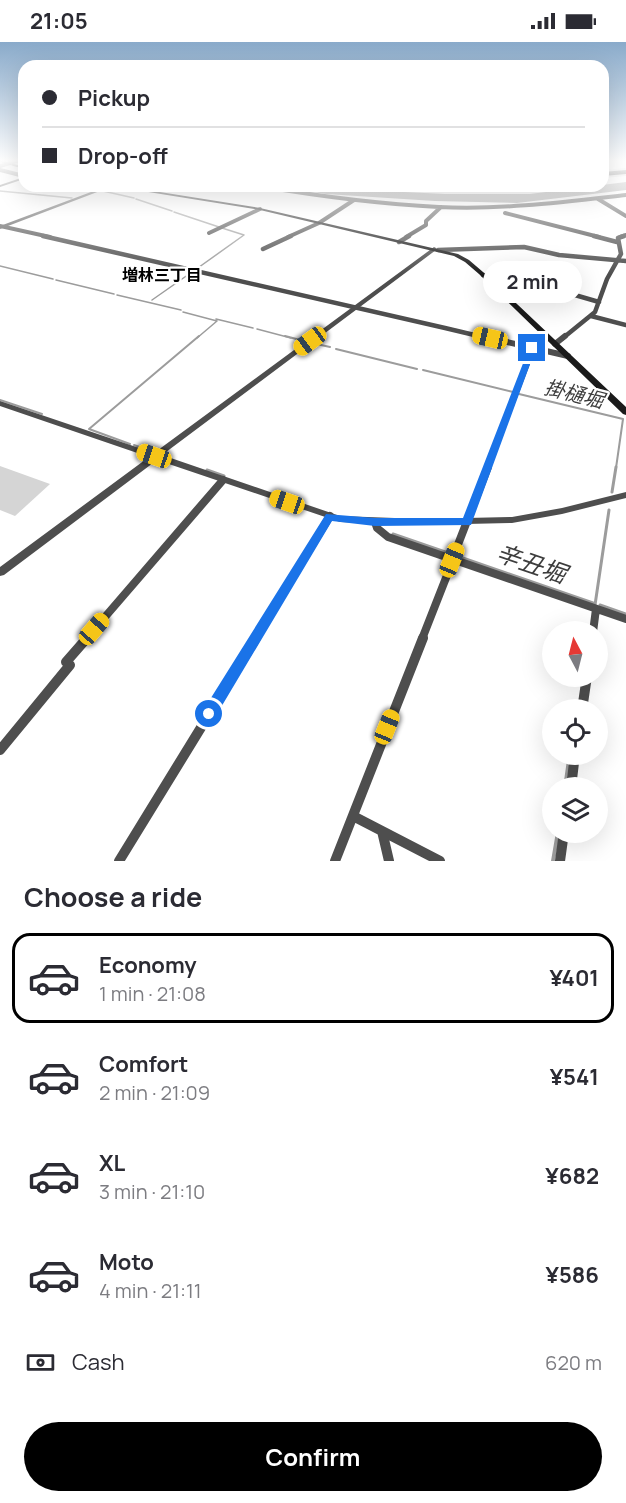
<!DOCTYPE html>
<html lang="en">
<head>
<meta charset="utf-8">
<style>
	body { margin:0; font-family:Manrope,"Noto Sans JP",sans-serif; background:#f2f2f3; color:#2b2b33; height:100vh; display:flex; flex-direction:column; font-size:22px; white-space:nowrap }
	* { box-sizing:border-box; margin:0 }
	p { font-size:20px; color:#7c7c81 }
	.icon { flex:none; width:33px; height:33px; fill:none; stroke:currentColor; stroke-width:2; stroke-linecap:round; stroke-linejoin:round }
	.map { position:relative; height:819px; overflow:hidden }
	.details { display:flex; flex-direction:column; background:#fff; flex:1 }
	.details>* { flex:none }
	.guide { position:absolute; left:18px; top:18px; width:591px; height:132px; border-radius:18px; box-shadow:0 6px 24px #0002; display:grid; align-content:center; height:132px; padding:0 24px; background:#fff }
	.needle { width:39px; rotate:353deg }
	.tools { position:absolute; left:542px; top:579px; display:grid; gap:12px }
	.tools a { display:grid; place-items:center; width:66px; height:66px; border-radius:50%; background:#fff; box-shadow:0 6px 24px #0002; font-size:30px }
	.end { position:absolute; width:27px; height:27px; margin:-14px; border:8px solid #1a73e8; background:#fff; box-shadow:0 0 0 3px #fff }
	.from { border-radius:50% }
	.bubble { position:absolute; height:42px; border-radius:21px; background:#fff; box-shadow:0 6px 24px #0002; font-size:20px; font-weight:700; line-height:42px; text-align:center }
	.car { position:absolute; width:18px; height:36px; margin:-18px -9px; border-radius:8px; box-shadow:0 0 4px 2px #0007; background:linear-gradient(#f5c518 24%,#345 0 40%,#f5c518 0 76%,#345 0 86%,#f5c518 0) }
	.guide b { display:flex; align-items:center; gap:21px; height:57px; font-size:22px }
	.guide b+b { border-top:2px solid #e1e1e2 }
	.guide i { width:15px; height:15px; background:#2b2b33 }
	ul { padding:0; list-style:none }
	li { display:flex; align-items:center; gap:18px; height:90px; margin:0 12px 9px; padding:0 12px; border:3px solid transparent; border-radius:18px }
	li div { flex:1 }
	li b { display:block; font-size:22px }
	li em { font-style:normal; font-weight:700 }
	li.on { border-color:#000 }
	li>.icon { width:54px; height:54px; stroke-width:1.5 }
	h2 { padding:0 24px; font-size:27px; line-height:72px }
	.pay { display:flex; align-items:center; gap:15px; height:66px; padding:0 24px; font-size:22px }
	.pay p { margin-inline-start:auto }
	.action { display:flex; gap:12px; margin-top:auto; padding:12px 24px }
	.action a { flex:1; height:69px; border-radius:36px; background:#000; color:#fff; font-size:24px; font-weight:700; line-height:69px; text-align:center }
	.status { display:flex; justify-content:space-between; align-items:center; height:42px; padding:0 30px; background:#fff; direction:ltr }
	.status svg { height:16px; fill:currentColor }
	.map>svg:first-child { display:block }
	.green { fill:#d5d5d5 }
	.water { fill:#9c9c9c }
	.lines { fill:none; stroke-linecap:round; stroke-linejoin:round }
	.stream-far3 { stroke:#9c9c9c; stroke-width:1.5 }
	.stream-far2 { stroke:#9c9c9c; stroke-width:2 }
	.stream-far1 { stroke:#9c9c9c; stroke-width:3 }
	.stream { stroke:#9c9c9c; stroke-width:4 }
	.primary-casing { stroke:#dbdbdb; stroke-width:4 }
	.minor-far4 { stroke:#4e4e4e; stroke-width:4 }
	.minor-far3 { stroke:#4e4e4e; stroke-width:4.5 }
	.minor-far2 { stroke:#4e4e4e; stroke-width:6 }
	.minor-far1 { stroke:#4e4e4e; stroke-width:8 }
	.minor { stroke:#4e4e4e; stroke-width:10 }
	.tertiary { fill:#4e4e4e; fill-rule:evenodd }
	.secondary { fill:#1b1b1b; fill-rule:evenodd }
	.primary { fill:#000; fill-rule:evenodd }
	.route { fill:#1a73e8 }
	.labels { text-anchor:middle; stroke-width:4.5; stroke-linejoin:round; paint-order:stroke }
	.far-neighbourhood-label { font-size:16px; font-weight:bold; fill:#000; stroke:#fff }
	.water-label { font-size:20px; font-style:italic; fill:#3d3d3d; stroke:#fff }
	.near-water-label { font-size:24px; font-style:italic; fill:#3d3d3d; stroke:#fff }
</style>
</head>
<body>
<div class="status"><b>21:05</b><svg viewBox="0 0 49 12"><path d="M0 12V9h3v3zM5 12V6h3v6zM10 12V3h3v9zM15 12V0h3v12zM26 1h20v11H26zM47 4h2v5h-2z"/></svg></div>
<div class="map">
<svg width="626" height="819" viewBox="0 0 626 819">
	<rect width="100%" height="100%" fill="#fff"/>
	<path class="green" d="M0,424l50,18 -35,32 -15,-6z"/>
	<path class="water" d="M626,140v8l-109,13 -82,-2 -109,-7 -45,-8 164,8h85z"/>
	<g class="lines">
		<path class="stream-far3" d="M0,149l72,7
			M103,149l31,7
			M136,157l36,12
			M174,170l45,15
			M0,224l53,13
			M195,228l49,-35 -22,-7
			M56,238l58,14
			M117,253l64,15
			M152,258l40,-28
			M183,270l34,9 -20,17
			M216,277l37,9
			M257,287l34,9"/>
		<path class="stream-far2" d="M285,294l19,5
			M312,301l18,4
			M336,307l81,20
			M423,328l90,22
			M519,352l104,25 -7,49
			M0,358l42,14
			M130,402l-41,-15 110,-93
			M134,403l16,6"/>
		<path class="stream-far1" d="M207,428l17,6
			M612,450l4,-25
			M393,492l58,20
			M457,514l136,47
			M595,563l14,-95
			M600,563l26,9"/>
		<path class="stream" d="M565,746l4,-28
			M553,819l5,-29"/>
		<defs>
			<path id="primary" d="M626,128v4l-23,2v-4z"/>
		</defs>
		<use href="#primary" class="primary-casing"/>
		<path class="minor-far4" d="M0,124l19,-6
			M0,128l24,6
			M258,144c60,10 120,18 181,21 63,3 125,-5 187,-12
			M598,157l28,17
			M505,171l94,24
			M0,184l50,11
			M209,191l51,-24
			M288,195l31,-14 35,-23
			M406,195l20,-12v-4l15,-14
			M620,195l6,-2"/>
		<path class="minor-far3" d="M43,194l402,92
			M594,194l23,6
			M399,200l10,-6
			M263,207l28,-13
			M438,208l86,-3 35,8 67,6
			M483,233l54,9 62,18
			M591,274l35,9
			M445,286l42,10
			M563,296l32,-26 12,-33 14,-25 -3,-16 6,-2"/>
		<path class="minor-far2" d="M481,294l87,20
			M555,302l10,-8
			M487,426l46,-120"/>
		<path class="minor-far1" d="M375,480l2,6 11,9 238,82
			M452,518l36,-93
			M593,590l3,-23
			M86,597l137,-159
			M255,597l75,-123
			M422,597l31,-79"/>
		<path class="minor" d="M66,620l21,-24
			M582,668l5,-34
			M0,708l70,-85
			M571,746l4,-34
			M353,774l87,45
			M382,789l7,30
			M119,819l137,-223
			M335,819l88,-223
			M560,819l4,-29"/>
		<path class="tertiary" d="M24,135v2l-24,8v-2z
			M107,144h6l-113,43v-3z
			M434,205l2,1v2l-274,205 178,61 82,3 90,-2 50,-9 64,-16v6l-64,16 -50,9 -90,2 -82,-3 -183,-62 -153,115 -4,1v-9l149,-110 -149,-51v-5l154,52z"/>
		<path class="secondary" d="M0,118l24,7v2l-24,-7z
			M111,144h11l138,22 198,46 11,6 14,12 143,135v8l-3,-1 -144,-140 -14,-12 -11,-6 -194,-46z"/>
		<use href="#primary" class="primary"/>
	</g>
	<linearGradient id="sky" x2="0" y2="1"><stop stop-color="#89aaca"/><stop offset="0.51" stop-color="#fff"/><stop offset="1" stop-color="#fff" stop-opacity="0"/></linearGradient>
	<rect width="626" height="233" fill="url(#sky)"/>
	<path class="route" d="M532,304l4,2 -65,177 -96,1 -43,-5 -118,198 -5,2 -5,-2 -2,-5 2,-5 122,-195 49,4h88l66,-170z"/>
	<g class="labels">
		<g class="far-neighbourhood-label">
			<text x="162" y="239">増林三丁目</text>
		</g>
		<g class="water-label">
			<text transform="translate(574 352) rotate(14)" y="7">掛樋堀</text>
		</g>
		<g class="near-water-label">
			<text transform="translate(531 522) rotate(19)" y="8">辛丑堀</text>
		</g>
	</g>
</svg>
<div class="tools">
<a><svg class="needle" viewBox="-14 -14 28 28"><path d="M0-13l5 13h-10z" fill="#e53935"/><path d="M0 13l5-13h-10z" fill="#7c7c81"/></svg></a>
<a><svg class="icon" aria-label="locate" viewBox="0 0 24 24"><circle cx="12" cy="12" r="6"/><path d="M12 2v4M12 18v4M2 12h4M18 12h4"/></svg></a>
<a><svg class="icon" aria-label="layers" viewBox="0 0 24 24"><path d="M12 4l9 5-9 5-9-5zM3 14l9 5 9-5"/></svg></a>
</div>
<i class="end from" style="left:209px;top:672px"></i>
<i class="end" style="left:532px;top:306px"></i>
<div class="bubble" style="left:483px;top:219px;width:99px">2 min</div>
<i class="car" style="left:490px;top:296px;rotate:283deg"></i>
<i class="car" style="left:310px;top:299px;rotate:234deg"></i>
<i class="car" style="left:154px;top:414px;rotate:289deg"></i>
<i class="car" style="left:287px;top:460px;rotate:289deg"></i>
<i class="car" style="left:452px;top:518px;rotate:22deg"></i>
<i class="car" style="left:94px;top:587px;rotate:41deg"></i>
<i class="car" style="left:387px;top:685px;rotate:22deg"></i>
<div class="guide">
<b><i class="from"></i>Pickup</b>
<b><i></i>Drop-off</b>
</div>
</div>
<section class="details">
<h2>Choose a ride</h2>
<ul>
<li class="on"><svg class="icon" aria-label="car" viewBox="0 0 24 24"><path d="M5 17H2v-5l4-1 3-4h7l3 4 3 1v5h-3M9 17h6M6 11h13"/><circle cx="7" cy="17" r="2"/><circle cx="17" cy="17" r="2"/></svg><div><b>Economy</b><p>1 min · 21:08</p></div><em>¥401</em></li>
<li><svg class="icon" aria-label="car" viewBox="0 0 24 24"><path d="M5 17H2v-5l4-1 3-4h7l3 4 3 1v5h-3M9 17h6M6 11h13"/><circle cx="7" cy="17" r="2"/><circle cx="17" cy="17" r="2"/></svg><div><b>Comfort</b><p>2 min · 21:09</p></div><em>¥541</em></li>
<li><svg class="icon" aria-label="car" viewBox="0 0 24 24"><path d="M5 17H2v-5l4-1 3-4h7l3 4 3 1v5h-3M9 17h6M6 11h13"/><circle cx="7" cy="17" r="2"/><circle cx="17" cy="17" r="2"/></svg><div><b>XL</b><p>3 min · 21:10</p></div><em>¥682</em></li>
<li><svg class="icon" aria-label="car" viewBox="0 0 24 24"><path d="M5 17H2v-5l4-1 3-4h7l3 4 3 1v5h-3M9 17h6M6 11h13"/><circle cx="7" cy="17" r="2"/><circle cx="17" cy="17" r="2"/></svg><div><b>Moto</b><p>4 min · 21:11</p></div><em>¥586</em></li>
</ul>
<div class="pay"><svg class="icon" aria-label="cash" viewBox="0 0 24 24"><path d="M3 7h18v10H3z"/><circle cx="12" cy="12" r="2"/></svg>Cash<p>620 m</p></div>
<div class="action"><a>Confirm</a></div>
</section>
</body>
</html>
